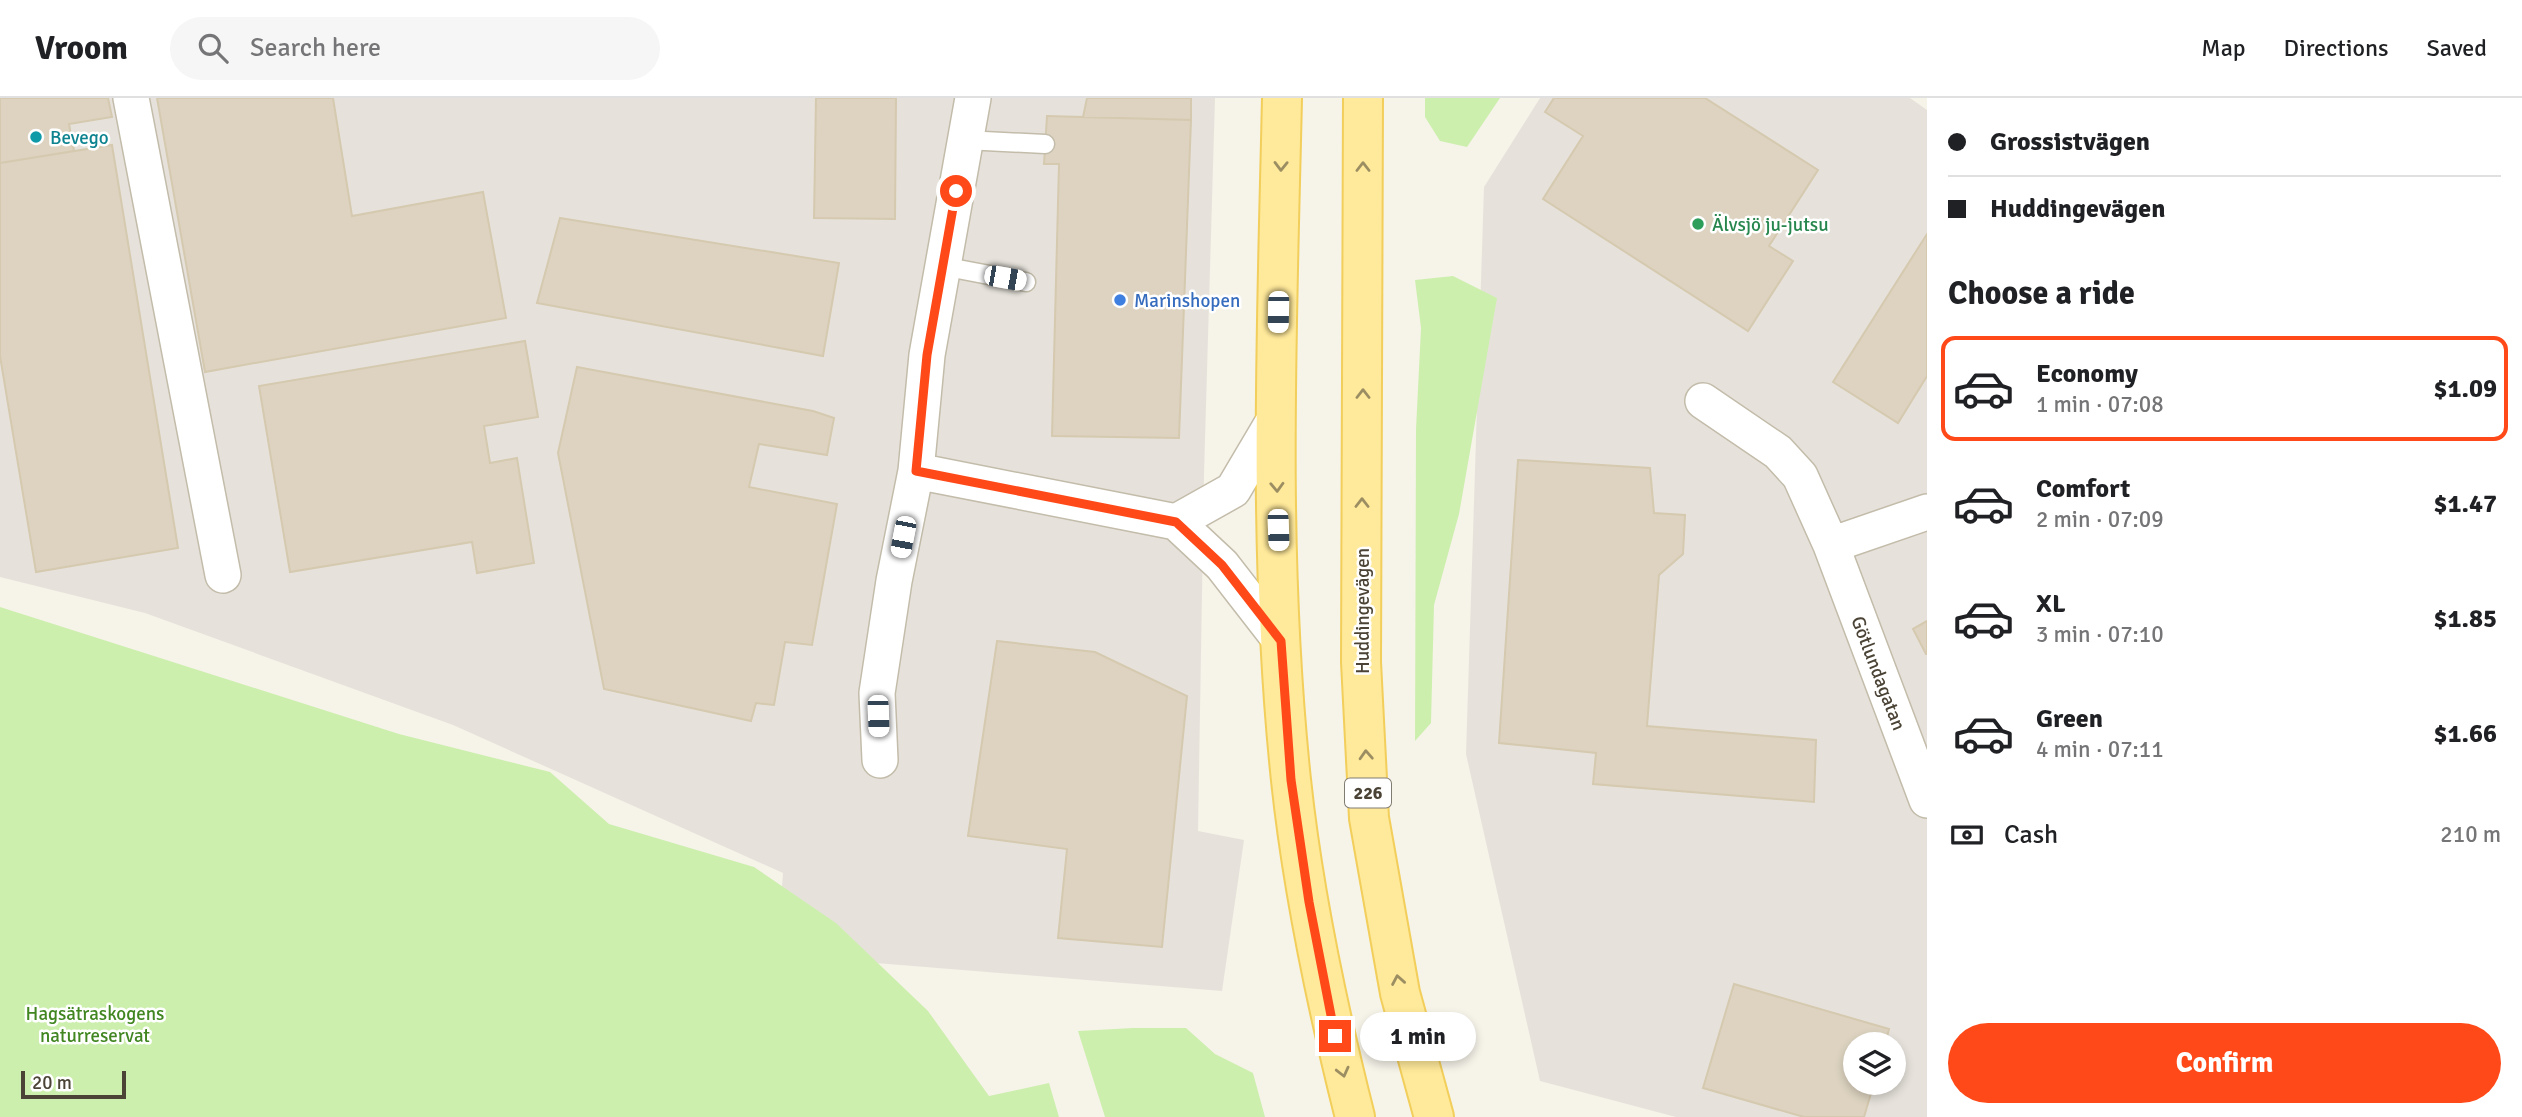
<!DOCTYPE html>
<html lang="en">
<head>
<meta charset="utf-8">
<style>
	body { margin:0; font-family:Signika,sans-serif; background:#f6f6f6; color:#202124; height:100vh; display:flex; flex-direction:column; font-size:26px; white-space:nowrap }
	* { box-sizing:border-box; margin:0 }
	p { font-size:23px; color:#757577 }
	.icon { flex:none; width:38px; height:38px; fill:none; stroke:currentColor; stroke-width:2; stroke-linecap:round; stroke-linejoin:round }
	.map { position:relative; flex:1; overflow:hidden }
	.details { display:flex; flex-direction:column; background:#fff; width:595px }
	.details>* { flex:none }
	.hud { display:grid; align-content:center; height:154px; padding:0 21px; background:#fff }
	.tools { position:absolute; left:1843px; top:934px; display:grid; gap:14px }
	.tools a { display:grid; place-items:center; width:63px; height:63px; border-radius:50%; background:#fff; box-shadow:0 4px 10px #0003; font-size:35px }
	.scale { position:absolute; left:21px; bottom:18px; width:105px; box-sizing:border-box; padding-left:7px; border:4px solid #4b4436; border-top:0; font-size:19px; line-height:24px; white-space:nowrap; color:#4b4436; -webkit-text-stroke:5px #fff; paint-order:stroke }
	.end { position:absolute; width:32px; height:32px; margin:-16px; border:9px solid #ff4918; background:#fff; box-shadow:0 0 0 4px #fff }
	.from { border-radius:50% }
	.bubble { position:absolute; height:49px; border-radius:24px; background:#fff; box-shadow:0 4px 10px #0003; font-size:23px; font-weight:800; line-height:49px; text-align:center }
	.car { position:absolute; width:21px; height:42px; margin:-21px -10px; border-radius:9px; box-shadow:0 0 5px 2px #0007; background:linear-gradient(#fff 24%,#345 0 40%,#fff 0 76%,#345 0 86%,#fff 0) }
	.hud b { display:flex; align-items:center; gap:24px; height:66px; font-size:26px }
	.hud b+b { border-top:2px solid #e0e0e0 }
	.hud i { width:18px; height:18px; background:#202124 }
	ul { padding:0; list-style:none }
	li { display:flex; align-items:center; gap:21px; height:105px; margin:0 14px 10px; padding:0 7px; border:4px solid transparent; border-radius:14px }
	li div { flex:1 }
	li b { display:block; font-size:26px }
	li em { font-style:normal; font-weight:800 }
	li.on { border-color:#ff4918 }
	li>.icon { width:63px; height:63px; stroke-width:1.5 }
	h2 { padding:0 21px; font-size:32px; line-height:84px }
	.pay { display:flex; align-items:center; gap:18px; height:77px; padding:0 21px; font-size:26px }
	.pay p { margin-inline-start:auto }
	.action { display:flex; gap:14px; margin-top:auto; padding:14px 21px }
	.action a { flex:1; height:80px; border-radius:42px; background:#ff4918; color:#fff; font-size:28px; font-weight:800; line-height:80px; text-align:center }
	header { display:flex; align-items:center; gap:42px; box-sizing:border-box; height:98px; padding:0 35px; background:#fff; border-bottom:2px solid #e0e0e0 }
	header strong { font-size:33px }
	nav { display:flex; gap:38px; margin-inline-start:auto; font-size:24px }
	.search { width:490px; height:63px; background:#f6f6f6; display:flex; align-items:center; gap:18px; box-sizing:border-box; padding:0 24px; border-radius:38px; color:#757577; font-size:26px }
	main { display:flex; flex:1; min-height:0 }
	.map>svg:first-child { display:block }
	.industrial { fill:#e6e2db; fill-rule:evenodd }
	.green { fill:#cdefae }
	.building { fill:#ddd3c0; stroke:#d5c9af; stroke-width:2 }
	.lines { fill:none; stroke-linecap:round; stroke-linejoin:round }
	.lane-casing { stroke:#c3bcaa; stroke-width:21 }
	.street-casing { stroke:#c3bcaa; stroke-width:38 }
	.primary-casing { stroke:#f2ce5b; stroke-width:42 }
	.lane { stroke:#fff; stroke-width:18 }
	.street { stroke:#fff; stroke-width:35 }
	.primary { stroke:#ffe99a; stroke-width:38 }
	.oneway { stroke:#9c8e63 }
	.route { stroke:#ff4918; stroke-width:9 }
	.culture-dot { fill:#0f9aa8; stroke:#fff; stroke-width:2.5 }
	.leisure-dot { fill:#2e9e5b; stroke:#fff; stroke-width:2.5 }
	.shop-dot { fill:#3f7fe0; stroke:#fff; stroke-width:2.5 }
	.labels { text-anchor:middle; stroke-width:5; stroke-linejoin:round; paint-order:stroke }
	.shield { fill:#fff; stroke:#817c72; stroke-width:2 }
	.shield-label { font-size:18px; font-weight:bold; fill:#4b4436 }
	.culture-label { font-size:19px; fill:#0d838f; stroke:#fff; text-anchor:start }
	.leisure-label { font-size:19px; fill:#27864d; stroke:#fff; text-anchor:start }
	.shop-label { font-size:19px; fill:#366cbe; stroke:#fff; text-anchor:start }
	.street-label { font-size:19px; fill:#4b4436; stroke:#fff }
	.park-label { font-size:19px; fill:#418621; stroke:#fff }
</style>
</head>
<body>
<header>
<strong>Vroom</strong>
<div class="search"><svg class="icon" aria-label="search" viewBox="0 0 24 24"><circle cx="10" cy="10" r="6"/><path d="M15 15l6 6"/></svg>Search here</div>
<nav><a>Map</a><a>Directions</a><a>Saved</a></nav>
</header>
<main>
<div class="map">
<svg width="1927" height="1019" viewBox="0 0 1927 1019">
	<rect width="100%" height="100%" fill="#f6f3e9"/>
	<path class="industrial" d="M0,0h1215l-11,376 -6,357 46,9 -22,151 -445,-36 6,-82 -330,-148 -308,-112 -145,-36z
		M1540,0h370l17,12v1007h-251l-136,-36 -74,-327 18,-567zM1855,947h39v38h-39z"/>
	<path class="green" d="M1425,0h75l-33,49 -27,-6 -15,-24z
		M1453,178l44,22 -38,216 -25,91 -3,118 -16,18 1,-312 5,-101 -6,-48z
		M0,509l399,127 151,38 59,52 145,43 82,56 92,88 61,85 60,-13 10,34h-1059z
		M1133,930h53l29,26 38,19 12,44h-160l-27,-86z"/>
	<path class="building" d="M0,0h108l4,19 -43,7 5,27 -74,12z
		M157,0h176l19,118 131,-24 23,126 -301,54z
		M816,0h80l-1,121 -81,-1z
		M1087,0h104v22l-108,-3z
		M1554,0h151l113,72 -49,76 24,15 -45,70 -205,-132 40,-63 -38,-24z
		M1047,18l144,4 -12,318 -127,-2 7,-272h-15z
		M112,47l66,403 -142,24 -36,-216v-193z
		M560,120l279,45 -16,93 -286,-53z
		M1927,136v142l-29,47 -65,-41z
		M525,243l13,76 -54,9 6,37 27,-5 17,105 -57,10 -5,-31 -182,30 -31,-186z
		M577,269l236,44 21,7 -7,37 -68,-11 -10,43 88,17 -25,141 -27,-3 -11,63 -18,-2 -5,18 -147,-32 -46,-236z
		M1518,362l132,8 4,45 31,2 -2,39 -24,21 -12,151 169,14 -2,62 -221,-18 3,-31 -97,-10z
		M1927,523v33h-1l-13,-25z
		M997,543l98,11 92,44 -25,251 -104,-9 9,-89 -99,-13z
		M1734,886l155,45 -4,16h-30v38h19l-10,34h-60l-101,-29z"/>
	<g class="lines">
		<defs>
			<path id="lane" d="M965,42l80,4
				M942,168l84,16"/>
			<path id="street" d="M131,0l92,477
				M1703,303l75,51 22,24 31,69 96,255
				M916,373l260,51 46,43 59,76
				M1176,424l57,-32 42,-71
				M1831,447l96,-33
				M880,662l-3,-67 17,-112 22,-110 11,-116 46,-257"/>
			<path id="primary" d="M1282,0c-5,227 -15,455 9,682 12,113 36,226 64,337
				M1363,0l-2,564 8,156 31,175 34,124"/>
		</defs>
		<use href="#lane" class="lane-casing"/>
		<use href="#street" class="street-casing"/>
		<use href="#primary" class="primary-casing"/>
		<use href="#lane" class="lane"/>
		<use href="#street" class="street"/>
		<use href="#primary" class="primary"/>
	</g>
	<defs><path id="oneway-chevron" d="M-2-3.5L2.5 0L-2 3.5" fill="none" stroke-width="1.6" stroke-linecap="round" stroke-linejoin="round" transform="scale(1.75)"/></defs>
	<g class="oneway">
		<use href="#oneway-chevron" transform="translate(1281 68) rotate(91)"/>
		<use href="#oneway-chevron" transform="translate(1363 69) rotate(-90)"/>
		<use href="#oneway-chevron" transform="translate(1363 296) rotate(-90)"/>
		<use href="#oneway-chevron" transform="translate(1277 389) rotate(88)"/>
		<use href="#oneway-chevron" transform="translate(1362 405) rotate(-90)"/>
		<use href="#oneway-chevron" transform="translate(1366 657) rotate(-93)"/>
		<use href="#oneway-chevron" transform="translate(1398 882) rotate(-100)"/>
		<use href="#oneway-chevron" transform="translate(1343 974) rotate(76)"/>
	</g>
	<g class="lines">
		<path class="route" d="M956,93l-29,164 -11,116 260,51 46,43 59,76 10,139 18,122 26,134"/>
	</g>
	<circle class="culture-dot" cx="36" cy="39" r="7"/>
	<circle class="leisure-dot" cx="1698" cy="126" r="7"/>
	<circle class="shop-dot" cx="1120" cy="202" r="7"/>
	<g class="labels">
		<rect class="shield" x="1345" y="680.5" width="46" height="29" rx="5"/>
		<g class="shield-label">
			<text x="1368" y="701">226</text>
		</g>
		<g class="culture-label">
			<text x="50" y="46">Bevego</text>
		</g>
		<g class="leisure-label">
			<text x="1712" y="133">Älvsjö ju-jutsu</text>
		</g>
		<g class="shop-label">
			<text x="1134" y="209">Marinshopen</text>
		</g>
		<g class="street-label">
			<text transform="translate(1362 513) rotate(-90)" y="7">Huddingevägen</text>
			<text transform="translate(1879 575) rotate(69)" y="7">Götlundagatan</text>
		</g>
		<g class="park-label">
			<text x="95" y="922">Hagsätraskogens<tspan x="95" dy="22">naturreservat</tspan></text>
		</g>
	</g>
</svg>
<div class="tools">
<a><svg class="icon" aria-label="layers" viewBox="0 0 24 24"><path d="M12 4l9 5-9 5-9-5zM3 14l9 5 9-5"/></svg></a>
</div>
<div class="scale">20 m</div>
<i class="end from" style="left:956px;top:93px"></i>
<i class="end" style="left:1335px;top:938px"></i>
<div class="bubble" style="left:1360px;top:914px;width:116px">1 min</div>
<i class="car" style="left:1005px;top:180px;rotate:100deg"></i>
<i class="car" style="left:1278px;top:214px;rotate:181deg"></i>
<i class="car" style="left:1278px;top:432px;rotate:178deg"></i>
<i class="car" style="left:903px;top:439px;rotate:191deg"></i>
<i class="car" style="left:878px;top:618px;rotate:178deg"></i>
</div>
<section class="details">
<div class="hud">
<b><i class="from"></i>Grossistvägen</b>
<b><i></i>Huddingevägen</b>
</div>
<h2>Choose a ride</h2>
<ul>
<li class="on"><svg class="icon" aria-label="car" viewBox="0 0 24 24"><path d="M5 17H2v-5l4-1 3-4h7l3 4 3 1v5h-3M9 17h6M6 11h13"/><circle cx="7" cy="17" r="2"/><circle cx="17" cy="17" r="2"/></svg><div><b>Economy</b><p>1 min · 07:08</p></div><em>$1.09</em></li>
<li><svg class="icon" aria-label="car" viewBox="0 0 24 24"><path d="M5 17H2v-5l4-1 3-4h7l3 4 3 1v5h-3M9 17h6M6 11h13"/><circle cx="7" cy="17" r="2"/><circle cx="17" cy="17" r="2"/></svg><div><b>Comfort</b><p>2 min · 07:09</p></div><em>$1.47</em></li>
<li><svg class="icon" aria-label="car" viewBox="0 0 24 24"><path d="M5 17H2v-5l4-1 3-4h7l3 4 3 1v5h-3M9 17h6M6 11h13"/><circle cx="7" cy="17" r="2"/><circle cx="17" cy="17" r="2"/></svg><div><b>XL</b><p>3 min · 07:10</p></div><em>$1.85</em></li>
<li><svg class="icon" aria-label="car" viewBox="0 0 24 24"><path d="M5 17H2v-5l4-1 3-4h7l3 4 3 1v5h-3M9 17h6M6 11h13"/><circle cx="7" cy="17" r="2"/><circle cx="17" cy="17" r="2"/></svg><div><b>Green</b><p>4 min · 07:11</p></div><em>$1.66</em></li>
</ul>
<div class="pay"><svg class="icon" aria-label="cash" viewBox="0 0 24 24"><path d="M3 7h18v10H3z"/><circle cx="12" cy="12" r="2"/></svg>Cash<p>210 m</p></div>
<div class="action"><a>Confirm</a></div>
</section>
</main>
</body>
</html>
